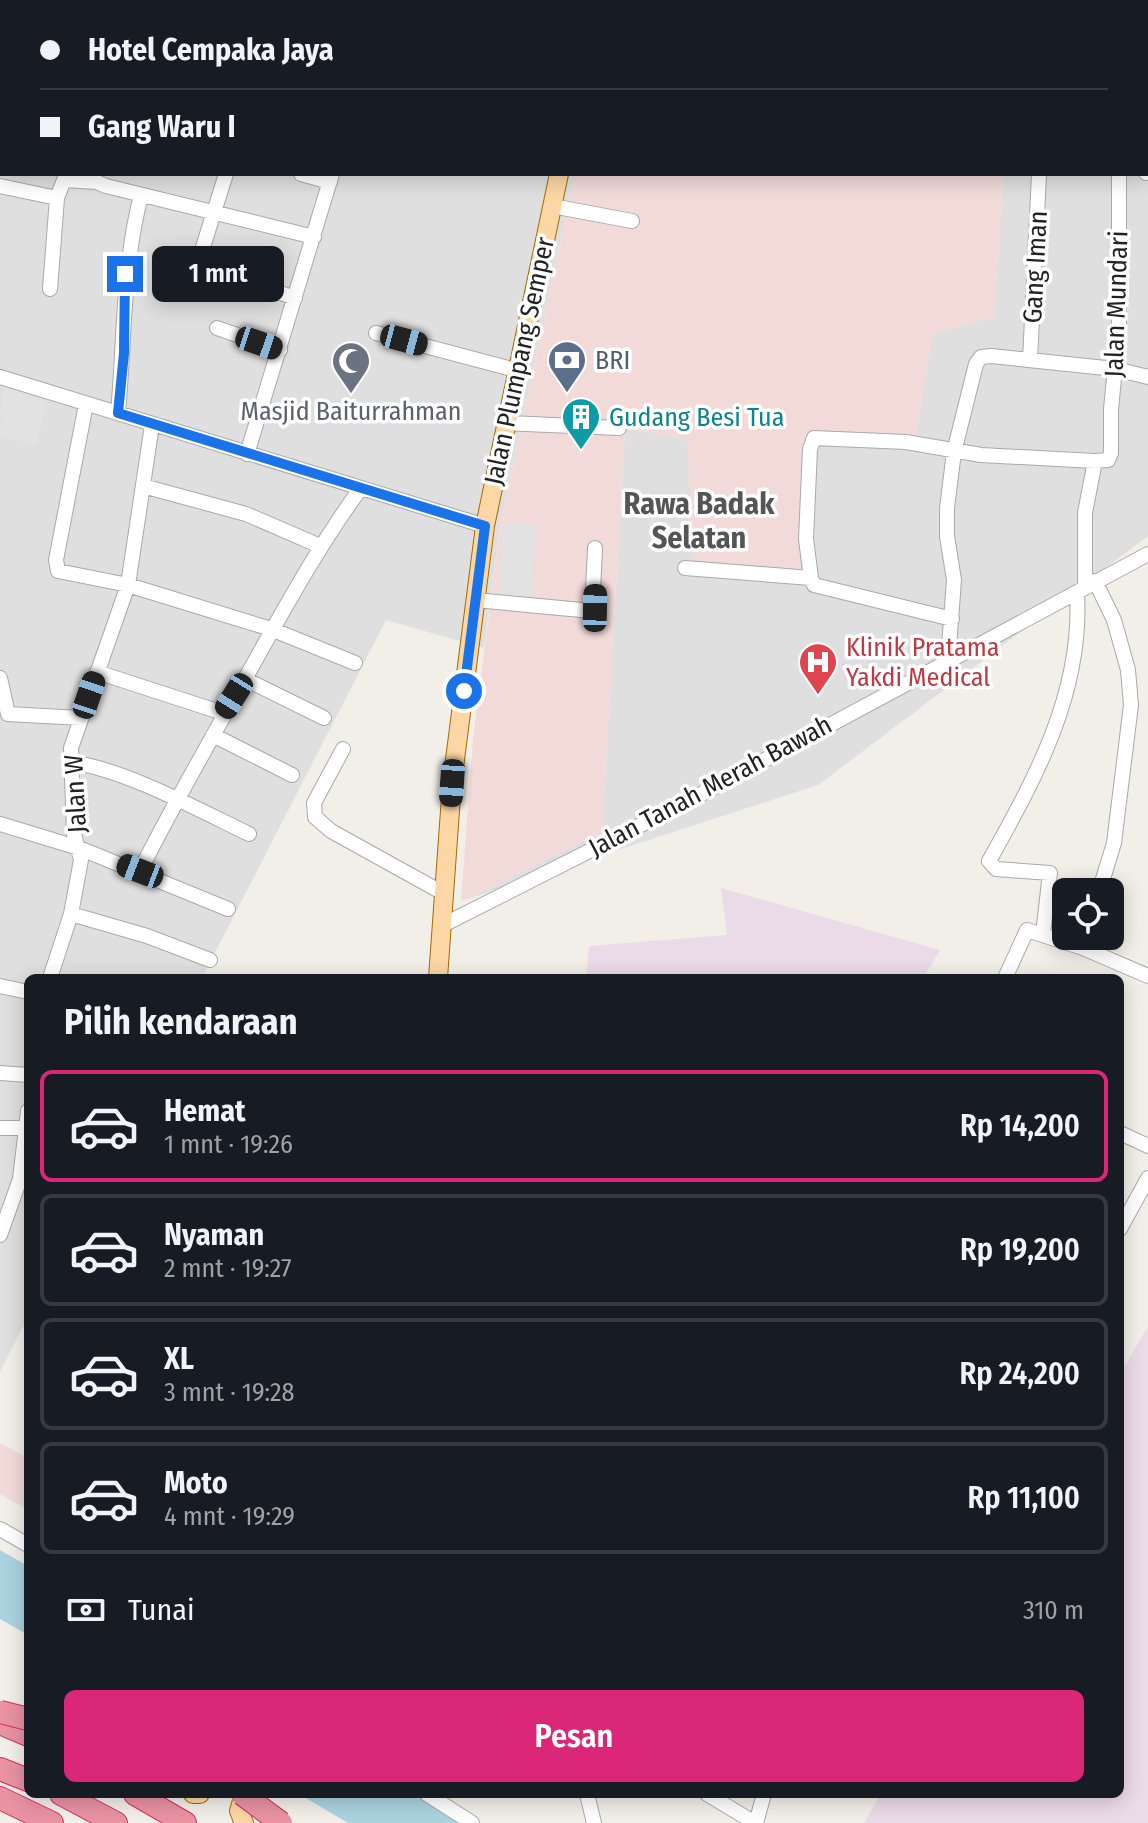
<!DOCTYPE html>
<html lang="id">
<head>
<meta charset="utf-8">
<style>
	body { margin:0; font-family:"Fira Sans Condensed",sans-serif; background:#242831; color:#f1f3f6; height:100vh; display:flex; flex-direction:column; font-size:30px; white-space:nowrap }
	* { box-sizing:border-box; margin:0 }
	p { font-size:26px; color:#9ea1a6 }
	.icon { flex:none; width:44px; height:44px; fill:none; stroke:currentColor; stroke-width:2; stroke-linecap:round; stroke-linejoin:round }
	.map { position:relative; flex:1; overflow:hidden }
	.drawer { position:absolute; left:24px; top:974px; width:1100px; height:824px; display:flex; flex-direction:column; background:#171b24; border-radius:12px; box-shadow:0 4px 20px #0003 }
	.drawer>* { flex:none }
	.hud { position:absolute; left:0px; top:0px; width:1148px; height:176px; box-shadow:0 4px 20px #0003; display:grid; align-content:center; height:176px; padding:0 40px; background:#171b24 }
	.buttons { position:absolute; left:1052px; top:878px; display:grid; gap:16px }
	.buttons a { display:grid; place-items:center; width:72px; height:72px; border-radius:12px; background:#171b24; box-shadow:0 4px 20px #0003; font-size:40px }
	.end { position:absolute; width:36px; height:36px; margin:-18px; border:10px solid #1a73e8; background:#fff; box-shadow:0 0 0 4px #fff }
	.from { border-radius:50% }
	.bubble { position:absolute; height:56px; border-radius:12px; background:#171b24; box-shadow:0 4px 20px #0003; font-size:26px; font-weight:600; line-height:56px; text-align:center }
	.car { position:absolute; width:24px; height:48px; margin:-24px -12px; border-radius:10px; box-shadow:0 0 6px 2px #0007; background:linear-gradient(#222 24%,#8ab4d8 0 40%,#222 0 76%,#8ab4d8 0 86%,#222 0) }
	.hud b { display:flex; align-items:center; gap:28px; height:76px; font-size:30px }
	.hud b+b { border-top:2px solid #363941 }
	.hud i { width:20px; height:20px; background:#f1f3f6 }
	ul { padding:0; list-style:none }
	li { display:flex; align-items:center; gap:24px; height:112px; margin:0 16px 12px; padding:0 24px; border:4px solid #363941; border-radius:12px }
	li div { flex:1 }
	li b { display:block; font-size:30px }
	li em { font-style:normal; font-weight:600 }
	li.selected { border-color:#db2777 }
	li>.icon { width:72px; height:72px; stroke-width:1.5 }
	h2 { padding:0 40px; font-size:36px; line-height:96px }
	.pay { display:flex; align-items:center; gap:20px; height:88px; padding:0 40px; font-size:30px }
	.pay p { margin-inline-start:auto }
	.action { display:flex; gap:16px; margin-top:auto; padding:16px 40px }
	.action a { flex:1; height:92px; border-radius:12px; background:#db2777; color:#fff; font-size:32px; font-weight:600; line-height:92px; text-align:center }
	.map>svg:first-child { display:block }
	.residential { fill:#e0dfdf }
	.commercial { fill:#f2dad9 }
	.industrial { fill:#ebdbe8 }
	.parking { fill:#e2e2e2 }
	.water { fill:#aad3df }
	.lines { fill:none; stroke-linecap:round; stroke-linejoin:round }
	.minor-casing { stroke:#a9a9a9; stroke-width:16 }
	.major-casing { stroke:#a06b00; stroke-width:20 }
	.highway-casing { stroke:#dc2a67; stroke-width:24 }
	.minor { stroke:#fff; stroke-width:14 }
	.major { stroke:#fcd6a4; stroke-width:18 }
	.highway { stroke:#e892a2; stroke-width:22 }
	.highway-bridge-casing { stroke:#dc2a67; stroke-width:24; stroke-linecap:butt }
	.highway-bridge { stroke:#e892a2; stroke-width:22 }
	.route { stroke:#1a73e8; stroke-width:10 }
	.labels { text-anchor:middle; stroke-width:7; stroke-linejoin:round; paint-order:stroke }
	.street-label { font-size:26px; fill:#222; stroke:#fff }
	.service-label { font-size:26px; fill:#4e5e75; stroke:#fff; text-anchor:start }
	.worship-label { font-size:26px; fill:#5b616d; stroke:#fff }
	.culture-label { font-size:26px; fill:#0d838f; stroke:#fff; text-anchor:start }
	.health-label { font-size:26px; fill:#be3a42; stroke:#fff; text-anchor:start }
	.quarter-label { font-size:30px; font-weight:bold; fill:#555; stroke:#fff }
</style>
</head>
<body>
<div class="map">
<svg width="1148" height="1823" viewBox="0 0 1148 1823">
	<rect width="100%" height="100%" fill="#f2efe9"/>
	<path class="residential" d="M0,0h620l-618,2v172h573l-74,346 -17,128 -98,-28 -184,358h-174v339l-28,55z
		M1013,0h135v536l-330,249 -357,116 141,-70 23,-404 62,13 126,-11 101,17 18,-112 62,-17 9,-143h143v-172z"/>
	<path class="commercial" d="M620,0h393l-393,2z
		M575,174h428l-9,143 -62,17 -18,112 -101,-17 -3,142 -117,-9 -6,-122 -62,-13 -23,404 -141,70 12,-162 28,-218z
		M0,1443l28,15v52l-28,-16z"/>
	<path class="industrial" d="M721,888l219,62 -17,28h-337l3,-32 138,-11z
		M1148,1326v497h-284l17,-29h239v-419z"/>
	<path class="parking" d="M2,388l45,14 -11,43 -36,-9z
		M503,523l34,2 -5,78 -34,-3z"/>
	<path class="water" d="M0,1550l28,16v69l-28,-16z
		M299,1794h119l49,29h-119z"/>
	<g class="lines">
		<defs>
			<path id="minor" d="M513,0v2
				M95,2l1,-2
				M331,2v-2
				M406,2l1,-2
				M1118,2v-2
				M1146,93l2,1
				M1146,173h2
				M92,174l5,8 9,4 208,51
				M301,174l29,8
				M0,186l57,12 7,-18 33,2
				M552,206l80,15
				M203,247l23,-73
				M216,271l79,27
				M50,289l7,-91
				M217,328l63,22
				M376,333l140,37
				M1030,360l9,-186
				M0,377l485,149
				M86,404l-30,156 2,11 70,14 143,44 84,34
				M118,413c7,-77 4,-142 23,-218
				M505,423l114,5
				M247,454l85,-280
				M143,486l103,28 74,32
				M685,568l126,10 3,7 138,34
				M811,578l-5,-39 4,-90 4,-11 92,4 75,13 114,6
				M1095,581l19,39 14,50 3,35 -17,138 -15,49
				M1085,587v-74l10,-52 13,-1 3,-7v-44l8,-82v-153
				M475,600l117,11 3,-63
				M948,660l6,-80 -7,-44v-28l7,-56 22,-88 5,-7 10,-1 124,13 33,8
				M97,672l126,41
				M0,678l8,36 73,4
				M245,679l79,39
				M213,735l79,40
				M343,749l-29,54 1,14 16,14 112,62
				M73,763c49,5 130,49 176,71
				M0,824l79,24 149,61
				M140,871c33,-66 70,-130 106,-194 36,-64 71,-129 115,-189
				M71,914l76,22 63,24
				M441,926l255,-129 452,-243
				M1043,934l7,-61 -54,-4 -7,-8c47,-84 94,-169 88,-268
				M1083,948l65,28
				M50,978l21,-64 10,-54 -7,-26 -3,-86 57,-163 24,-160
				M1005,978l22,-48 56,18 3,-12
				M0,986l28,6
				M0,1073l28,2
				M0,1128h27
				M1120,1133l28,13
				M1120,1229l28,-51
				M0,1235l20,-56 8,-68
				M0,1529l28,16
				M427,1794l45,29
				M587,1794l7,29
				M707,1794l48,29
				M756,1823l8,-29"/>
			<path id="major" d="M601,2v-2
				M438,978l14,-195 33,-257 74,-352
				M193,1794h7
				M244,1794l-5,17 5,12"/>
			<path id="highway" d="M0,1723l28,12
				M0,1769l28,11
				M61,1794l55,29
				M135,1794l50,29
				M0,1798l52,25"/>
		</defs>
		<use href="#minor" class="minor-casing"/>
		<use href="#major" class="major-casing"/>
		<use href="#highway" class="highway-casing"/>
		<use href="#minor" class="minor"/>
		<use href="#major" class="major"/>
		<use href="#highway" class="highway"/>
		<defs>
			<path id="highway-bridge" d="M0,1712l28,7
				M242,1794l39,29"/>
		</defs>
		<use href="#highway-bridge" class="highway-bridge-casing"/>
		<use href="#highway-bridge" class="highway-bridge"/>
	</g>
	<g class="lines">
		<path class="route" d="M125,274l-1,79 -6,60 367,113 -21,165"/>
	</g>
	<defs>
		<symbol id="bank-pin" viewBox="-11 -11 22 30"><path d="M0 17L-7.5 6A9.5 9.5 0 1 1 7.5 6Z" fill="#5c6f8a" stroke="#fff"/><path d="M-6-4H6V4H-6ZM0-2.3a2.3 2.3 0 1 0 0 4.6a2.3 2.3 0 1 0 0-4.6Z" fill="#fff"/></symbol>
		<symbol id="mosque-pin" viewBox="-11 -11 22 30"><path d="M0 17L-7.5 6A9.5 9.5 0 1 1 7.5 6Z" fill="#6b7280" stroke="#fff"/><path d="M3.5-4.9A6 6 0 1 0 3.5 4.9A5 5 0 1 1 3.5-4.9Z" fill="#fff"/></symbol>
		<symbol id="building-pin" viewBox="-11 -11 22 30"><path d="M0 17L-7.5 6A9.5 9.5 0 1 1 7.5 6Z" fill="#0f9aa8" stroke="#fff"/><path d="M-4-6H4V6H1V3H-1V6H-4ZM-2.5-4.3h1.7v1.8h-1.7ZM.8-4.3h1.7v1.8H.8ZM-2.5-1h1.7V.8h-1.7ZM.8-1h1.7V.8H.8Z" fill="#fff"/></symbol>
		<symbol id="hospital-pin" viewBox="-11 -11 22 30"><path d="M0 17L-7.5 6A9.5 9.5 0 1 1 7.5 6Z" fill="#e0444e" stroke="#fff"/><path d="M-5-5h3v3.5h4V-5h3V5h-3V1.5h-4V5h-3Z" fill="#fff"/></symbol>
	</defs>
	<g fill-rule="evenodd">
		<use href="#bank-pin" x="545" y="338" width="44" height="60"/>
		<use href="#mosque-pin" x="329" y="339" width="44" height="60"/>
		<use href="#building-pin" x="559" y="395" width="44" height="60"/>
		<use href="#hospital-pin" x="796" y="640" width="44" height="60"/>
	</g>
	<g class="labels">
		<g class="street-label">
			<text transform="translate(1035 267) rotate(-87)" y="9">Gang Iman</text>
			<text transform="translate(1116 304) rotate(-88)" y="9">Jalan Mundari</text>
			<text transform="translate(519 361) rotate(-78)" y="9">Jalan Plumpang Semper</text>
			<text transform="translate(710 786) rotate(-28)" y="9">Jalan Tanah Merah Bawah</text>
			<text transform="translate(75 794) rotate(-93)" y="9">Jalan W</text>
		</g>
		<g class="service-label">
			<text x="595" y="369">BRI</text>
		</g>
		<g class="worship-label">
			<text x="351" y="420">Masjid Baiturrahman</text>
		</g>
		<g class="culture-label">
			<text x="609" y="426">Gudang Besi Tua</text>
		</g>
		<g class="health-label">
			<text x="846" y="656">Klinik Pratama<tspan x="846" dy="30">Yakdi Medical</tspan></text>
		</g>
		<g class="quarter-label">
			<text x="699" y="514">Rawa Badak<tspan x="699" dy="34">Selatan</tspan></text>
		</g>
	</g>
</svg>
<div class="buttons">
<a><svg class="icon" aria-label="locate" viewBox="0 0 24 24"><circle cx="12" cy="12" r="6"/><path d="M12 2v4M12 18v4M2 12h4M18 12h4"/></svg></a>
</div>
<i class="end from" style="left:464px;top:691px"></i>
<i class="end" style="left:125px;top:274px"></i>
<div class="bubble" style="left:152px;top:246px;width:132px">1 mnt</div>
<i class="car" style="left:404px;top:340px;rotate:105deg"></i>
<i class="car" style="left:259px;top:343px;rotate:109deg"></i>
<i class="car" style="left:595px;top:608px;rotate:1deg"></i>
<i class="car" style="left:89px;top:695px;rotate:19deg"></i>
<i class="car" style="left:234px;top:696px;rotate:212deg"></i>
<i class="car" style="left:452px;top:783px;rotate:184deg"></i>
<i class="car" style="left:140px;top:871px;rotate:291deg"></i>
<div class="hud">
<b><i class="from"></i>Hotel Cempaka Jaya</b>
<b><i></i>Gang Waru I</b>
</div>
<section class="drawer">
<h2>Pilih kendaraan</h2>
<ul>
<li class="selected"><svg class="icon" aria-label="car" viewBox="0 0 24 24"><path d="M5 17H2v-5l4-1 3-4h7l3 4 3 1v5h-3M9 17h6M6 11h13"/><circle cx="7" cy="17" r="2"/><circle cx="17" cy="17" r="2"/></svg><div><b>Hemat</b><p>1 mnt · 19:26</p></div><em>Rp 14,200</em></li>
<li><svg class="icon" aria-label="car" viewBox="0 0 24 24"><path d="M5 17H2v-5l4-1 3-4h7l3 4 3 1v5h-3M9 17h6M6 11h13"/><circle cx="7" cy="17" r="2"/><circle cx="17" cy="17" r="2"/></svg><div><b>Nyaman</b><p>2 mnt · 19:27</p></div><em>Rp 19,200</em></li>
<li><svg class="icon" aria-label="car" viewBox="0 0 24 24"><path d="M5 17H2v-5l4-1 3-4h7l3 4 3 1v5h-3M9 17h6M6 11h13"/><circle cx="7" cy="17" r="2"/><circle cx="17" cy="17" r="2"/></svg><div><b>XL</b><p>3 mnt · 19:28</p></div><em>Rp 24,200</em></li>
<li><svg class="icon" aria-label="car" viewBox="0 0 24 24"><path d="M5 17H2v-5l4-1 3-4h7l3 4 3 1v5h-3M9 17h6M6 11h13"/><circle cx="7" cy="17" r="2"/><circle cx="17" cy="17" r="2"/></svg><div><b>Moto</b><p>4 mnt · 19:29</p></div><em>Rp 11,100</em></li>
</ul>
<div class="pay"><svg class="icon" aria-label="cash" viewBox="0 0 24 24"><path d="M3 7h18v10H3z"/><circle cx="12" cy="12" r="2"/></svg>Tunai<p>310 m</p></div>
<div class="action"><a>Pesan</a></div>
</section>
</div>
</body>
</html>
